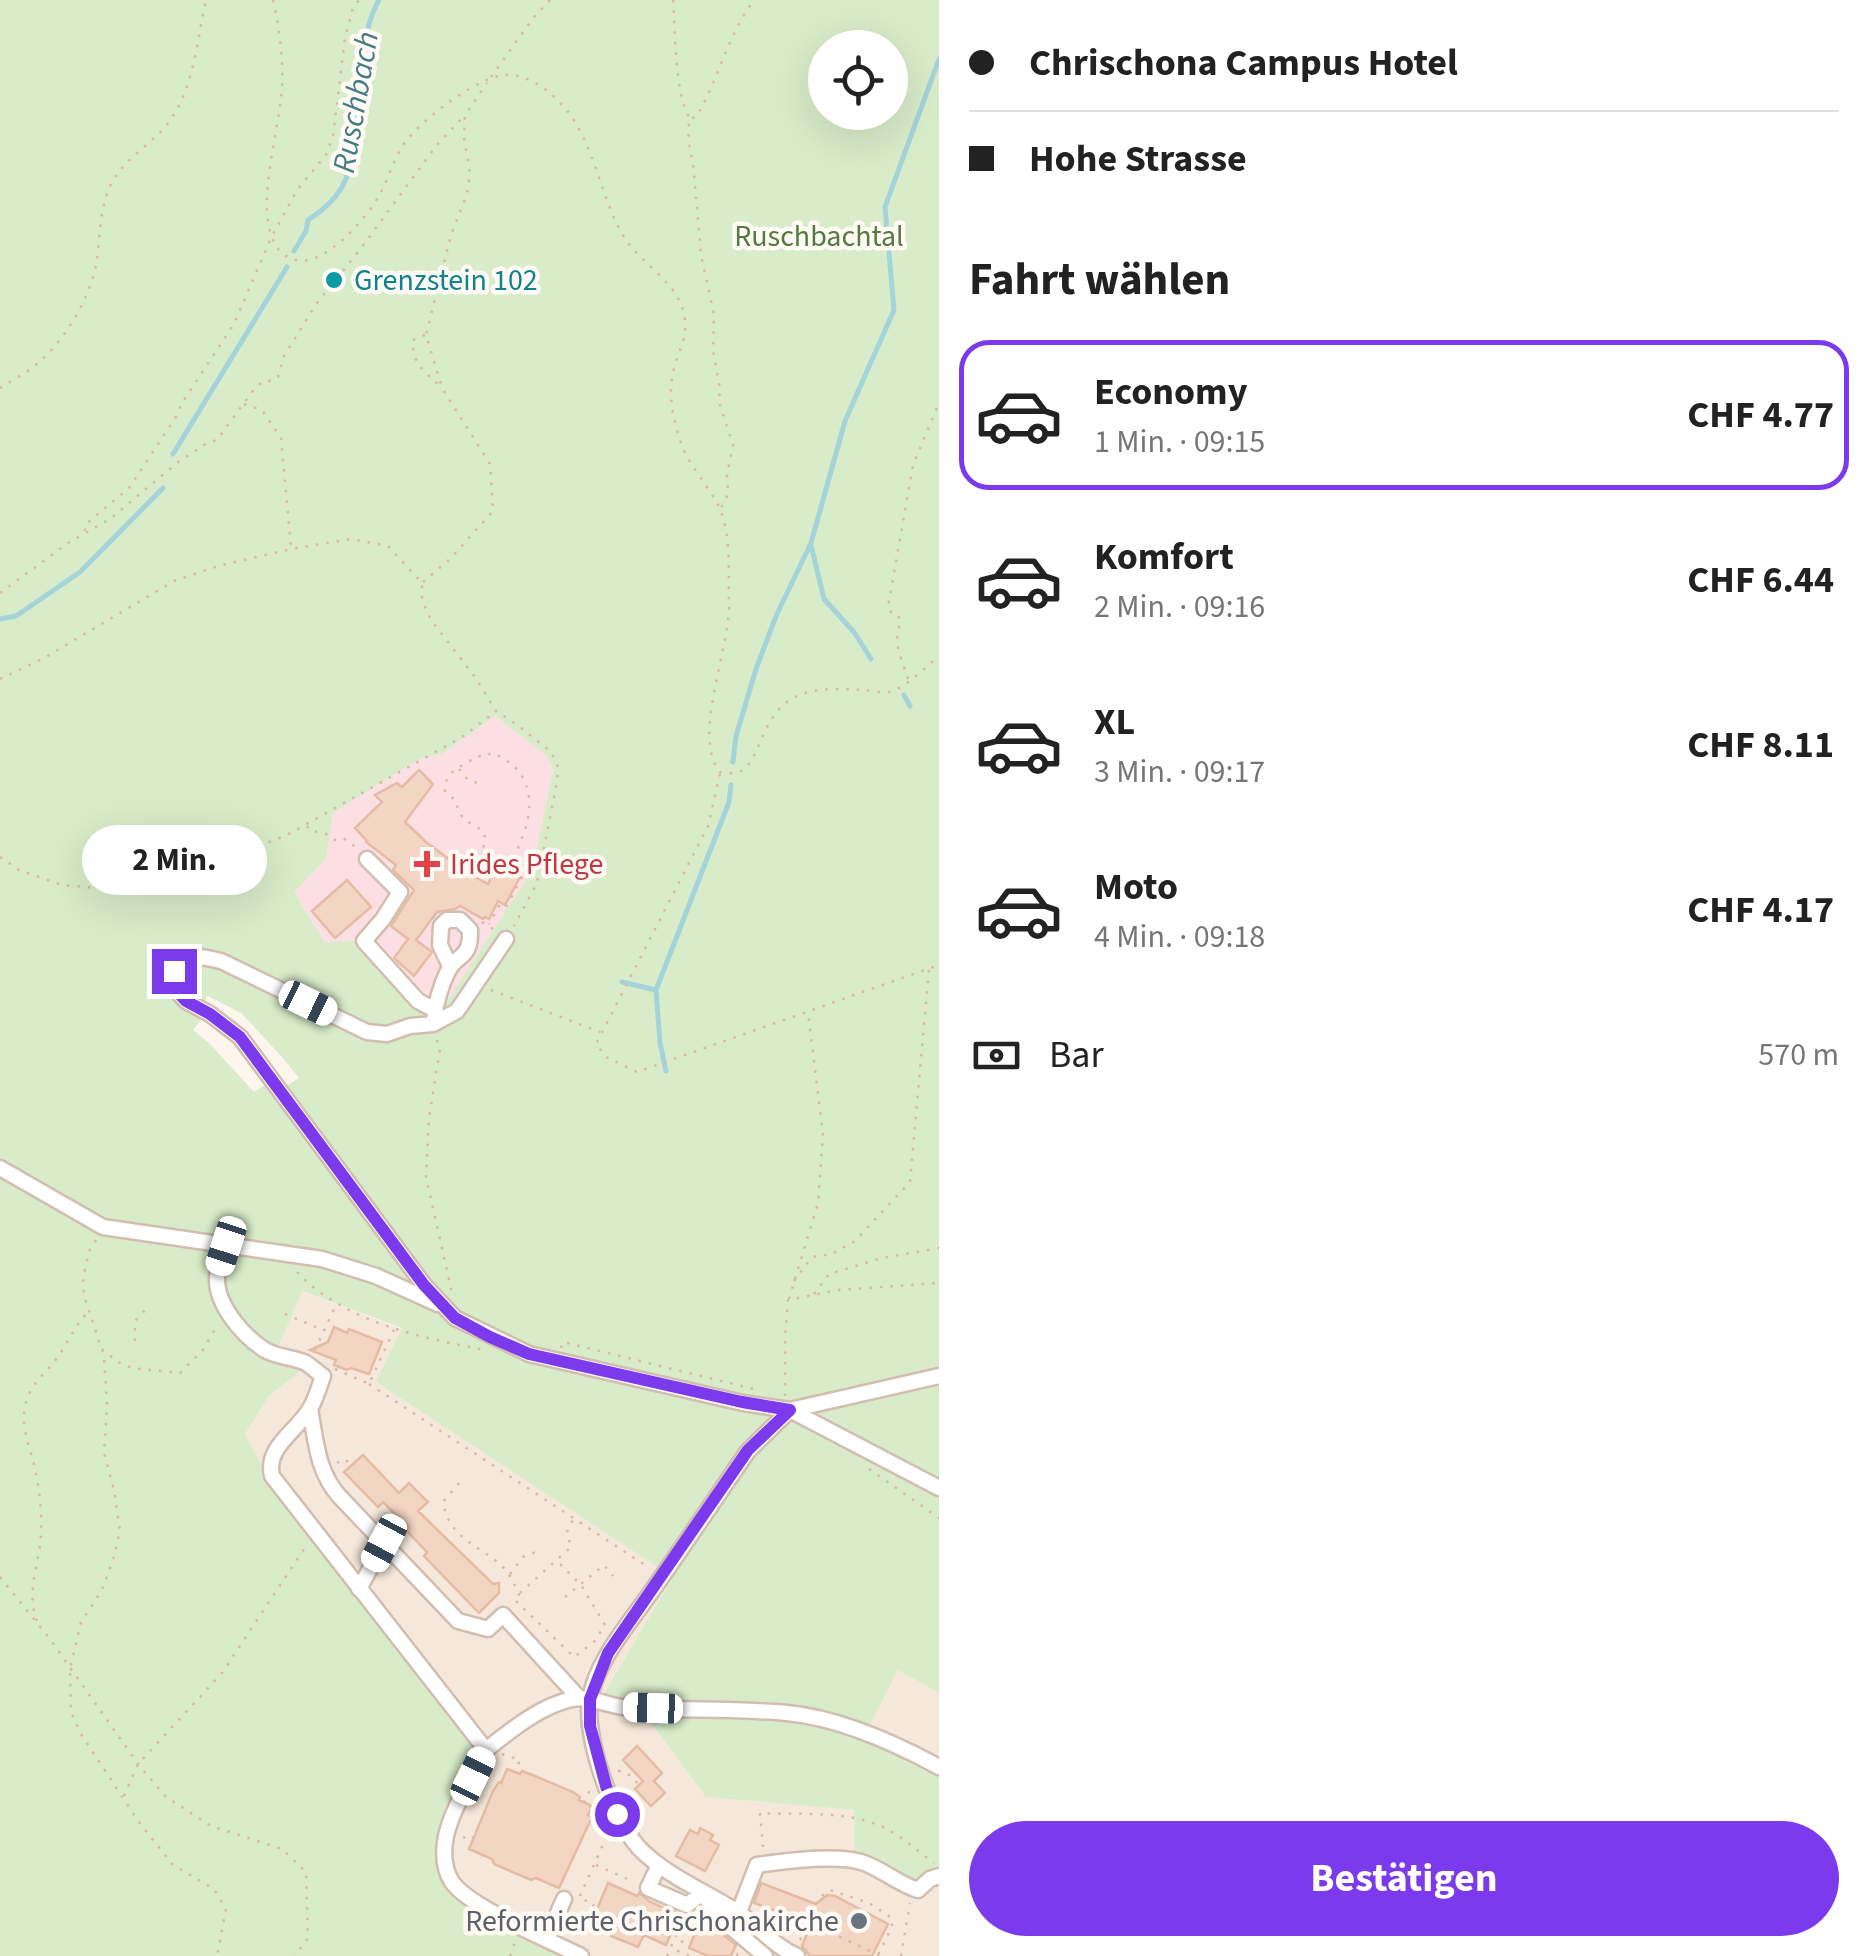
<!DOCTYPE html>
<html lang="de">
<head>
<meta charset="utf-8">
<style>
	body { margin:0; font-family:"Source Sans 3",sans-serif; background:#f6f6f6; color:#222; height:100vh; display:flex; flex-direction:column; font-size:38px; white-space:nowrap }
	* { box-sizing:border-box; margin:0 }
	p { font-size:32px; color:#767676 }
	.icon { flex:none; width:55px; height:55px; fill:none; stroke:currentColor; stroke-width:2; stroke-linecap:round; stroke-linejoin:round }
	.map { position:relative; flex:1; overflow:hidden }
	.details { display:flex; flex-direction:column; background:#fff; width:930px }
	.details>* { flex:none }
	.top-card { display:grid; align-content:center; height:220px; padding:0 30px; background:#fff }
	.controls { position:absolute; left:808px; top:30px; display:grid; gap:20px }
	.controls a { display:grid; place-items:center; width:100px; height:100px; border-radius:50%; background:#fff; box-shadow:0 10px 40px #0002; font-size:50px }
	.end { position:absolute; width:45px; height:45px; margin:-22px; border:12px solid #7c3aed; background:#fff; box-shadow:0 0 0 5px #fff }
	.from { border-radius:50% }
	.bubble { position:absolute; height:70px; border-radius:35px; background:#fff; box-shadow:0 10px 40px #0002; font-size:32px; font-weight:700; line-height:70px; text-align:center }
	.car { position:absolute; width:30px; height:60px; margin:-30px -15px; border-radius:12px; box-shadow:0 0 8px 2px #0007; background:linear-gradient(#fff 24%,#345 0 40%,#fff 0 76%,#345 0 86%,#fff 0) }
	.top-card b { display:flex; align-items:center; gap:35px; height:95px; font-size:38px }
	.top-card b+b { border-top:2px solid #e0e0e0 }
	.top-card i { width:25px; height:25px; background:#222 }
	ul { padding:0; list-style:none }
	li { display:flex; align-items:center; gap:30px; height:150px; margin:0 20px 15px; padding:0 10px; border:5px solid transparent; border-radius:30px }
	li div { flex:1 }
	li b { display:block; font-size:38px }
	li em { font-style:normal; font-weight:700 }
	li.selected { border-color:#7c3aed }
	li>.icon { width:90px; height:90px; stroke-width:1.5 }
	h2 { padding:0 30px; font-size:45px; line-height:120px }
	.pay { display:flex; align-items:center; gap:25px; height:110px; padding:0 30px; font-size:38px }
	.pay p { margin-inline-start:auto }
	.primary-button { display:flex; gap:20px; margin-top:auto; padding:20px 30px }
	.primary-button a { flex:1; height:115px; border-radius:60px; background:#7c3aed; color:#fff; font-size:40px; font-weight:700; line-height:115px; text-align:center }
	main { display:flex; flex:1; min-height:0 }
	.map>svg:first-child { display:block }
	.residential { fill:#f5e8da }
	.medical { fill:#fbdfe3 }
	.green { fill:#d8ecc9; fill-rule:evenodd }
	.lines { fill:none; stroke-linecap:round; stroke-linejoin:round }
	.stream { stroke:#a5d3da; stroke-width:5 }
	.building { fill:#f3d5c3; stroke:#e6bba3; stroke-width:2.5 }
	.minor-casing { stroke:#d1beb0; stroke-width:19 }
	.path { stroke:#d9b8a5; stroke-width:2.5; stroke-dasharray:2.5 8; stroke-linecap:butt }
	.minor { stroke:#fff; stroke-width:14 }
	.route { stroke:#7c3aed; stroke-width:12 }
	.culture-dot { fill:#0f9aa8; stroke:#fffaf3; stroke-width:4 }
	.health-dot { fill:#e0444e; stroke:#fffaf3; stroke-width:4 }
	.worship-dot { fill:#6b7280; stroke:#fffaf3; stroke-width:4 }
	.labels { text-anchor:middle; stroke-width:9; stroke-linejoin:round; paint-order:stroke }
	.park-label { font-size:30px; fill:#537a41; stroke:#fffaf3 }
	.culture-label { font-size:30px; fill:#0d838f; stroke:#fffaf3; text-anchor:start }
	.health-label { font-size:30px; fill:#be3a42; stroke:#fffaf3; text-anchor:start }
	.worship-label { font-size:30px; fill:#5b616d; stroke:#fffaf3; text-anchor:end }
	.water-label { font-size:32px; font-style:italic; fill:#437c86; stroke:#fffaf3 }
</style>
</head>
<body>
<main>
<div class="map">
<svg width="939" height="1956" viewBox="0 0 939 1956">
	<rect width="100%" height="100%" fill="#fdf6ec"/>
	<path class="residential" d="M301,1291l101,38 -26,53 298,195 -69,117 44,26 58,77 148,13 57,74 27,-18v90h-375l-97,-50 -23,-22 -7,-22 3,-33 37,-80 -208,-269 -24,-46 24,-38 33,-26 3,-7 -28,-13z
		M898,1670l41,23v69l-71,-33z"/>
	<path class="medical" d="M495,716l52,40 6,14 -21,100 -86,133 -32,1 -89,-62 -31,-50 32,-33 7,-46 86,-54 23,-5z"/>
	<path class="green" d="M0,0h939v1693l-41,-23 -30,59 71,33v104l-27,18 -57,-28 -1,-46 -148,-13 -57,-77 -45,-26 69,-117 -297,-195 26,-54 -100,-37 -25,59c-23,-16 -38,-32 -52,-55l-10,14c32,32 43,47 87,61l-33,26 -24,38 24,45 208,271 -37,79 -3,33 7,22 23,22 97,50h-564zM825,48h65v64h-65zM495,716l52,40 6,14 -21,100 -86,133 -32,1 -60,-63 -29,1 -31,-50 32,-33 7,-46 86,-54 23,-5zM208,996l33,17 41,44 17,21 -18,12 -8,-10 -19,12 -44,-48 -17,-14 12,-16 -7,-4z"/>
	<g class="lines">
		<path class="stream" d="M294,251l12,-20 2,-11c14,-9 30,-23 37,-39 7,-15 7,-36 9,-53 3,-36 7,-97 25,-128
			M173,454l114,-187
			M811,545l13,54 30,33 17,27
			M0,619l16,-3 64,-44 83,-84
			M904,695l6,11
			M733,762l3,-26 20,-67 20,-53 35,-73 34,-122 49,-111 -9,-103 54,-148
			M622,982l34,8
			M666,1071l-6,-28 -4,-53 73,-188 2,-17"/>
	</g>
	<path class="building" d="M419,770l14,14 -28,38 21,20 40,30 22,12 10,-19 22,12 -15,28 -7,-4 -9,18 -4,-2 -2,2 -23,-13 -5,3 -18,3 -21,28 16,12 -18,24 -20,-18 14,-19 -17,-13 23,-36 -21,-20 3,-5 -30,-23 1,-1 -12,-13 27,-26 -7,-7 22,-12 5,4z
		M347,880l24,27 -36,31 -23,-27z
		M334,1327l13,6 2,-4 33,13 -13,32 -18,-6 -4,2 -13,-5 2,-5 -26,-10 18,-8z
		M363,1455l36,38 10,-10 19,19 -10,9 75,73 6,-1v10l-20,20 -55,-57 3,-4 -21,-22 2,-3 -25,-25 -5,5 -34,-35z
		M637,1746l25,27 -8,8 11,12 -14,13 -16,-17 8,-8 -20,-21z
		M507,1769l13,5 2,-3 8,3 43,18 7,5 -1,3 13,6 -4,9 4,2 -33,71 -23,-10 -5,2 -37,-16 -2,-5 -23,-10 24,-58 6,-9 2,1z
		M700,1828l13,7 -3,5 9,5 -14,26 -29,-15 14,-26 8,4z
		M608,1883l29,13 2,-3 11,9 29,12 -13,31 -22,-10 -6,12 -27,-11 5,-13 -21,-9z
		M761,1883l55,21 11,-9 8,1 53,28 -16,32h-62l-8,-10 9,-22 -57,-21z
		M699,1923l22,10 15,12 -5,11h-23l-19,-8z"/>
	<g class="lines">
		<defs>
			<path id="minor" d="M367,859l33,33 -17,27 -19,22 54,60 17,9
				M506,939l-49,72 -24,13 -23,2 -23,8 -20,-2 -146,-71c-22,-5 -31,-9 -47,10l1,18 11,12 24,13 30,23 184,248 31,33 74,36 214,49 47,7 149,78
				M434,1019c2,-16 7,-34 14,-48 9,-18 23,-11 22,-41l-10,-10h-13l-6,6 -1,19 10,21
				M0,1168l103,59 219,32 54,17 62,28
				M226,1246c-4,10 -8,21 -9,32 -1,27 26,58 48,72 12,7 26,7 39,12 6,3 13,10 19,14 -4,11 -7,22 -12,31 -13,24 -46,39 -39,69l214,274c-13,27 -33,56 -40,86 -3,15 -3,32 6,46 17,25 99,59 129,74
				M310,1409c6,32 7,63 30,88l118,124 30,8 15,-14 75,82
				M359,1589l25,-46
				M486,1750c25,-20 54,-44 86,-51 17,-4 35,7 52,8 54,4 109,1 163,6 52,5 106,29 152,54
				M659,1865l-11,23 39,17 15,-12 25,31 38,32
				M739,1912l18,-47c27,-4 78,-11 104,-3 20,6 37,22 57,28l12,-11 9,-3
				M547,1939l17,-40
				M797,1956c-24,-10 -40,-32 -61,-45 -32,-20 -69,-35 -96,-62 -26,-27 -56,-111 -50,-149 5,-37 38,-75 59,-105 34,-48 66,-96 99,-144l42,-41 149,-34"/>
		</defs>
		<use href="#minor" class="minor-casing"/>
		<path class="path" d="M273,0c7,29 12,69 8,98 -4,38 -24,107 -8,142 4,10 12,17 22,20 29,8 73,-43 85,-66 10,-18 14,-38 27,-54 18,-23 78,-70 107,-65 22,4 42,21 55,38 27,37 32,86 55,124 18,29 59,47 61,85 2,18 -9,34 -12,51 -5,23 0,45 7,67 7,23 27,44 38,65 14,28 10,67 11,97 2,46 -38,134 -9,170 7,1 16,3 23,-2 17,-12 18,-51 47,-70 22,-14 50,-11 75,-10 7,1 17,3 24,2 15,-3 38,-26 50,-36
			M673,0c2,27 2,99 17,118l-2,12 2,21 3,12 8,92 13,59 -1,37 7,37 -1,14 14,43 -6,30 1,19 -7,14
			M491,77l43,-60 16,-17
			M692,118l4,-1c23,-38 31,-81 58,-117
			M425,335l-12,5c-2,23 12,32 28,47
			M0,388c12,-8 27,-15 38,-25 28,-24 54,-68 59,-104 3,-24 3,-53 14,-75 11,-23 41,-40 57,-61 26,-33 29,-84 38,-123
			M244,404l18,6 19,28 10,109
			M85,531v-6l44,-37 47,-71 6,-14 52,-79 37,-86 26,-48 29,-35 7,-19 12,-98 8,-30 6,-8
			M423,582l27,-23 43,-48 -3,-47 -48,-76 -16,-53 25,-100 16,-41 3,-21 -6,-35 1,-23 22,-32
			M0,593l68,-50 42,-24 67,-56 30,-20 10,-3 35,-48 10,-10 12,-2 4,-3 6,-21 33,-53 45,-56 74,-101 29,-31
			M0,679l44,-21 130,-77 44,-15 73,-17 60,-10 37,7 34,37v17l9,20 44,57 21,34 23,15 32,26 7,15 -1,15 -20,101 -23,43
			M908,679c-5,-18 -17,-38 -7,-56l-3,-8 -7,-3 -3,-5 25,-142 26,-62
			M459,769l10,12 9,2
			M720,774l-12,52 -112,218 10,13 31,15 302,-107
			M307,826l2,4 17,4 9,6 8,-2 13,9
			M0,857l19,13 43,15 56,5 53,-9 116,-46 175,-98 32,-24
			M482,858l3,-21 -3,-7c-12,-6 -26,-14 -25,-28l-12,-11c-2,-19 19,-26 33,-35l5,1 9,-4c55,22 39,75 16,114
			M475,868l7,-10 16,-2 3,7 22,12 -17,32 -6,-3 -11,20
			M482,922l14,9
			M491,990l109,42
			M437,1040l3,9 -11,69 -3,59 26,116
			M96,1240l-7,11 -6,28 1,17 20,60 3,50 -3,47 10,37 6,41 -7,29 -11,30 -21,32 -11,47 1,43 10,22 57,87 35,44 41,24 12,20 -9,47
			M297,1272c48,50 121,65 188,78
			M794,1281l18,-24 20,-3 23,-13 55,-59 19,-213
			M814,1294l15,-20 53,-16 57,-10
			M789,1299l29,-96 5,-68 -15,-123
			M285,1314l38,16
			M135,1341v-20l14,-15
			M561,1348l2,-6 195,48
			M102,1349l16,13 14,6 48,5 23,-23 13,-23 4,-1
			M315,1350l20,-43
			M335,1369l34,15 25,-54
			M369,1384l279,183
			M785,1396v-57l3,-39 50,-10 101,-7
			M337,1463l7,-4 8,6
			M869,1469l70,49
			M459,1483l-16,19c6,37 36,43 59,64 8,8 12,18 17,28l-2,5
			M388,1524l9,-8
			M510,1574l13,-17 15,-6
			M0,1577l50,62 88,125 28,33 45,29 71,23 24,23 2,66 -13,18
			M520,1593l51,-46 -4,-15 6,-12
			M565,1597l39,-32 9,11
			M516,1601l58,56 20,-15 11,-17 -24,-40 -24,-24
			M37,1621c-12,-32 4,-59 4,-91 1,-20 -2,-42 -6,-61 -6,-28 -18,-47 -6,-75 7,-15 19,-23 28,-36 11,-15 17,-31 30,-45
			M502,1754l18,6 -5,12
			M618,1771c9,0 15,7 21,14
			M124,1796l14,-32 84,-91 84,-127
			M584,1803l6,-13
			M590,1820l19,9
			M463,1837l8,3 5,-6
			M763,1847l-3,-34c36,2 79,-2 113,10 24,8 41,26 61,40
			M596,1865l38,17
			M769,1918l14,5 31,2 67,31
			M784,1924l18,16 -2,3
			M814,1925c-1,-18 0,-25 16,-35l39,13 23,15v9l-14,28
			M585,1926l9,-22 -15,-6 31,-69
			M736,1954l4,2
			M510,1956l5,-14
			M667,1956l15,-35
			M689,1956l-11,-5 12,-27
			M901,1956l9,-53"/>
		<use href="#minor" class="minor"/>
	</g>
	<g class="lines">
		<path class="route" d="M174,971v17l12,13 24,13 30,23 184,248 31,33 35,19 39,17 213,48 48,8 -42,40 -140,203 -18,46v27l16,60 11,28"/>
	</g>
	<circle class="culture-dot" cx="334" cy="280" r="10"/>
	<path class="health-dot" d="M422 849h10v10h10v10h-10v10h-10v-10h-10v-10h10z"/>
	<circle class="worship-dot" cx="859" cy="1921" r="10"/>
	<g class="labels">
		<g class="park-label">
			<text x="819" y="246">Ruschbachtal</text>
		</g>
		<g class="culture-label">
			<text x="354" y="290">Grenzstein 102</text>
		</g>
		<g class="health-label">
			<text x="450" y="874">Irides Pflege</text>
		</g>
		<g class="worship-label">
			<text x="839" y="1931">Reformierte Chrischonakirche</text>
		</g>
		<g class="water-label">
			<text transform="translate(355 102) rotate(-80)" y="11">Ruschbach</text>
		</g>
	</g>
</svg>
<div class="controls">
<a><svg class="icon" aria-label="locate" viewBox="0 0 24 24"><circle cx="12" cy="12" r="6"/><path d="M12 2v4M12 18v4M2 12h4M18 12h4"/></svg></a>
</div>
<i class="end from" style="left:617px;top:1814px"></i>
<i class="end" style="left:174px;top:971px"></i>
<div class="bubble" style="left:82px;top:825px;width:185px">2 Min.</div>
<i class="car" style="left:308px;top:1003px;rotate:116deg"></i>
<i class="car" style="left:226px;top:1246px;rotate:198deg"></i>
<i class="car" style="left:384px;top:1543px;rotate:208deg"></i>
<i class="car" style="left:653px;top:1708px;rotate:272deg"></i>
<i class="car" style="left:473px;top:1776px;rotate:26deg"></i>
</div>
<section class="details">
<div class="top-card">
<b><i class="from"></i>Chrischona Campus Hotel</b>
<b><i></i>Hohe Strasse</b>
</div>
<h2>Fahrt wählen</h2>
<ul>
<li class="selected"><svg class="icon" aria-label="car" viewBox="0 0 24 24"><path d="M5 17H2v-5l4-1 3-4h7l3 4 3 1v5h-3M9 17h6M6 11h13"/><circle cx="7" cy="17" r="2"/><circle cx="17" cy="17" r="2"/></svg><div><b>Economy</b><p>1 Min. · 09:15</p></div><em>CHF 4.77</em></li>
<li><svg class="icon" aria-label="car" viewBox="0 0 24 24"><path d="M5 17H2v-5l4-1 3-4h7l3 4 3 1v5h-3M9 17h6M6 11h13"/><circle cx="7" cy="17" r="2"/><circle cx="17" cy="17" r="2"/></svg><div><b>Komfort</b><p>2 Min. · 09:16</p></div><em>CHF 6.44</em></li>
<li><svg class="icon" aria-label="car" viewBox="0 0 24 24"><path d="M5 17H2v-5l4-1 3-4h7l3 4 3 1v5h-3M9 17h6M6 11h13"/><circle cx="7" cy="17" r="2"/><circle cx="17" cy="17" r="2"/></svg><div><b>XL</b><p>3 Min. · 09:17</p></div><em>CHF 8.11</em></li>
<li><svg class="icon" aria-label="car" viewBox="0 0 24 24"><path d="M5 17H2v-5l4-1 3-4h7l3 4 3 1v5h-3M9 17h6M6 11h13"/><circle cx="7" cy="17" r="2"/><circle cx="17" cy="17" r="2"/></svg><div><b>Moto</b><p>4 Min. · 09:18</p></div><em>CHF 4.17</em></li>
</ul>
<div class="pay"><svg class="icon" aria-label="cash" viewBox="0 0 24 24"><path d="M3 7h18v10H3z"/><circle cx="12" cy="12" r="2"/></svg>Bar<p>570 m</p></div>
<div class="primary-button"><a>Bestätigen</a></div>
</section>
</main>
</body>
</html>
